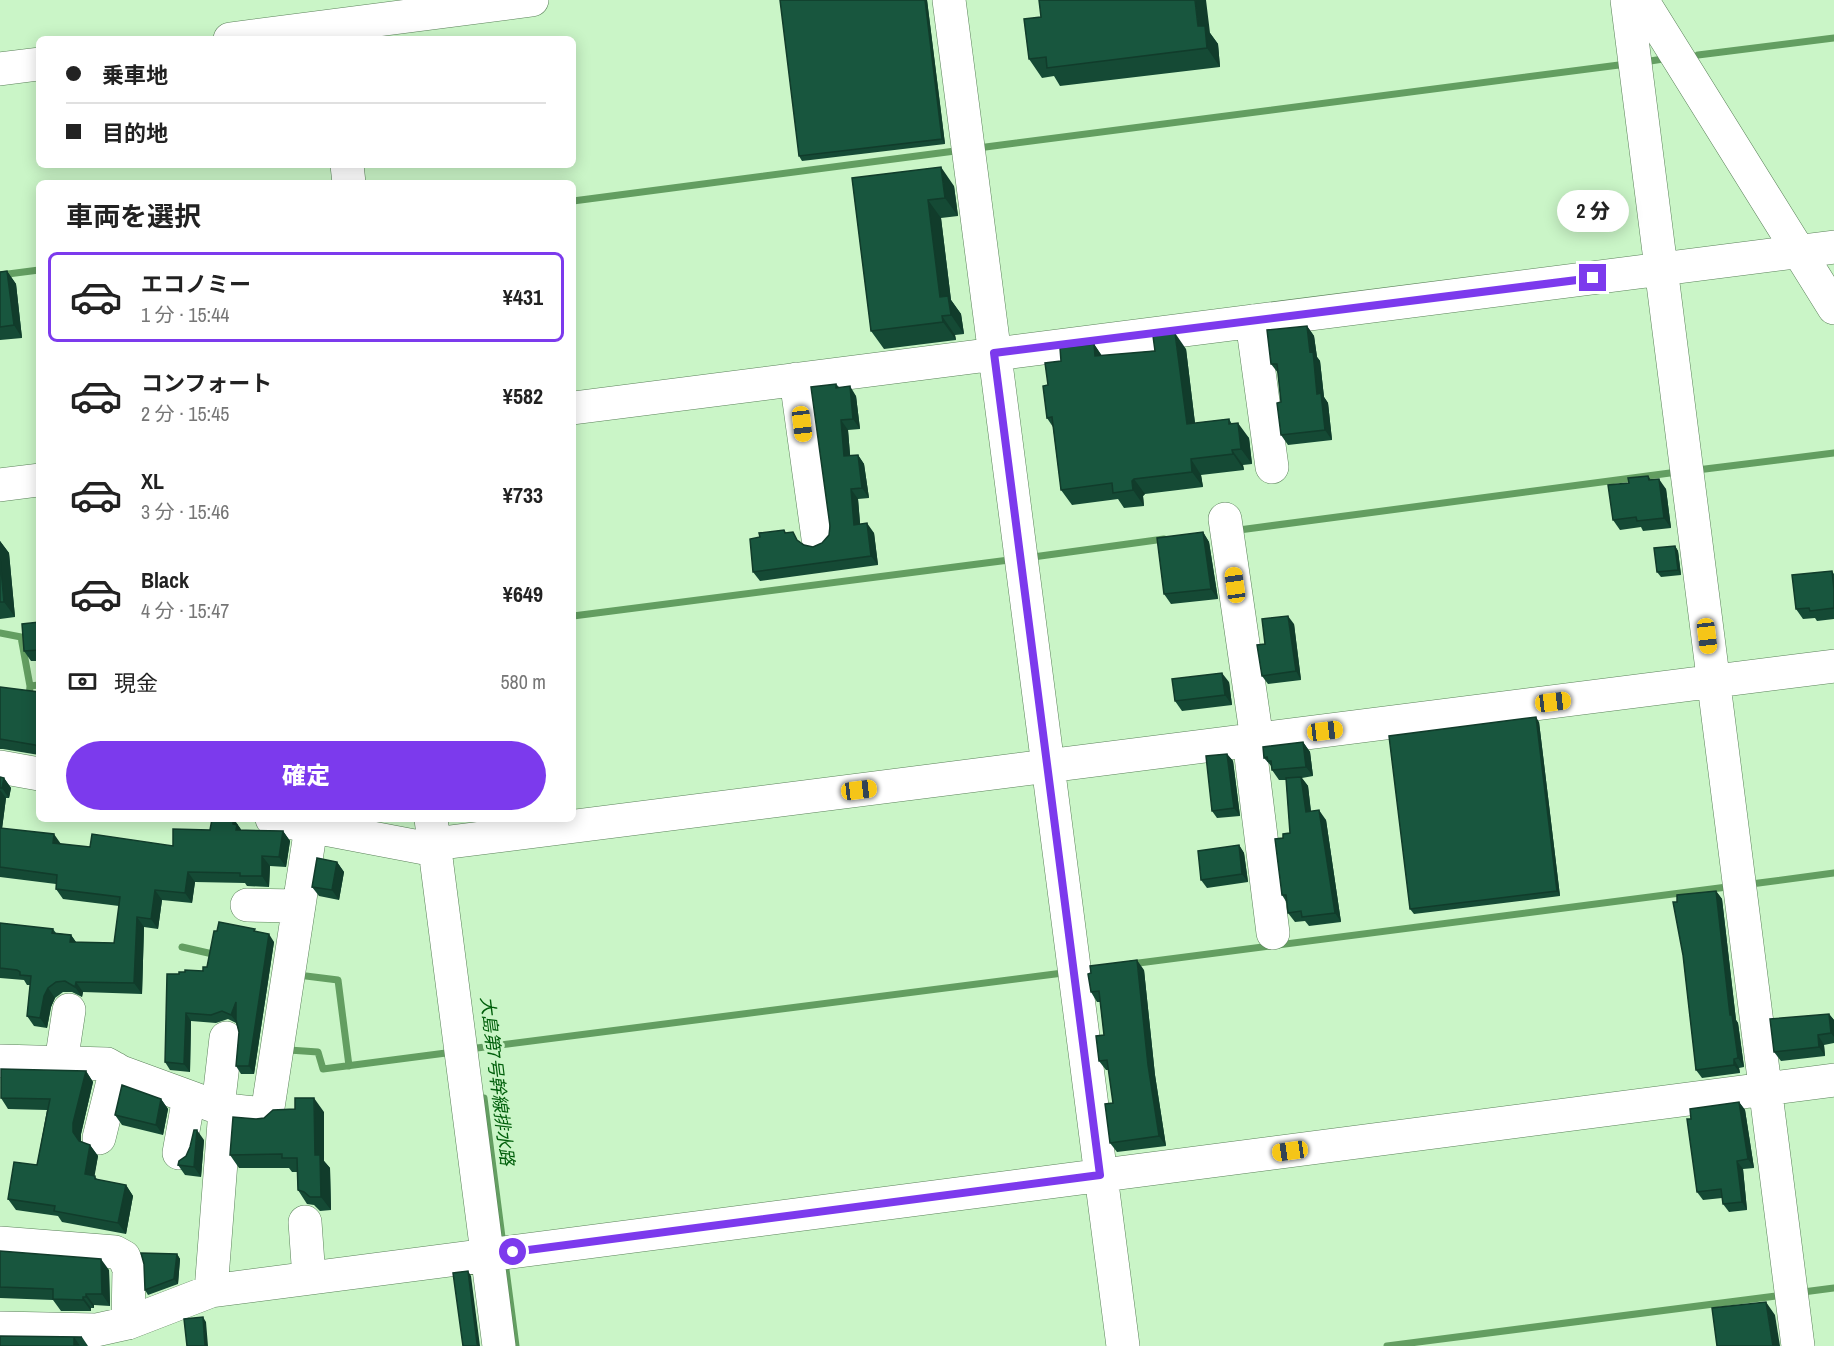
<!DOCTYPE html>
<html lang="ja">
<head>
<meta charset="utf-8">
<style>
	body { margin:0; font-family:"Archivo Narrow","Noto Sans JP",sans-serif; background:#f2f2f2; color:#222; height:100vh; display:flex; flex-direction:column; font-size:22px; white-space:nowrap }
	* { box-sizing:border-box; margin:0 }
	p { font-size:20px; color:#767676 }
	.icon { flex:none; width:33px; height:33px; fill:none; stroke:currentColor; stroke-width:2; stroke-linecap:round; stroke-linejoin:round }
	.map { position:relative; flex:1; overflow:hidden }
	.panel { position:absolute; left:36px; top:180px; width:540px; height:642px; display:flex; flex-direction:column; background:#fff; border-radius:9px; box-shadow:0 3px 15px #0003 }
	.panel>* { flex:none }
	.hud { position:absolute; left:36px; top:36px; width:540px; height:132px; border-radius:9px; box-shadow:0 3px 15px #0003; display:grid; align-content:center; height:132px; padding:0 30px; background:#fff }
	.end { position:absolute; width:27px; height:27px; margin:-14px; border:8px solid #7c3aed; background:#fff; box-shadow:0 0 0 3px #fff }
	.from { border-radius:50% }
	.bubble { position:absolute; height:42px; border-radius:21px; background:#fff; box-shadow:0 3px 15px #0003; font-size:20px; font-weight:800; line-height:42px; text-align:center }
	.car { position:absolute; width:18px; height:36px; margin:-18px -9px; border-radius:8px; box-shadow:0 0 4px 2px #0007; background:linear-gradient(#f5c518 24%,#345 0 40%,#f5c518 0 76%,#345 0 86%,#f5c518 0) }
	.hud b { display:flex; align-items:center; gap:21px; height:57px; font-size:22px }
	.hud b+b { border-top:2px solid #e0e0e0 }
	.hud i { width:15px; height:15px; background:#222 }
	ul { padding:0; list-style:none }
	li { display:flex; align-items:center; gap:18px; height:90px; margin:0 12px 9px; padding:0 18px; border:3px solid transparent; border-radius:9px }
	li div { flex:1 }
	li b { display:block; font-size:22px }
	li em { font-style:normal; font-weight:800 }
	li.active { border-color:#7c3aed }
	li>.icon { width:54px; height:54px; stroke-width:1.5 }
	h2 { padding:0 30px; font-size:27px; line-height:72px }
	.pay { display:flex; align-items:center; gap:15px; height:66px; padding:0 30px; font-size:22px }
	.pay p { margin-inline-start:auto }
	.action { display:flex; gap:12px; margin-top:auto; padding:12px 30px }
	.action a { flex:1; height:69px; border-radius:36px; background:#7c3aed; color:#fff; font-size:24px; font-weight:800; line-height:69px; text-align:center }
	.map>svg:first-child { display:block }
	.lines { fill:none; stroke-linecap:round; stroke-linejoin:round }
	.stream { stroke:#639e61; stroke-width:7 }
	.minor-casing { stroke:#5b825a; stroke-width:34 }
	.minor { stroke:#fff; stroke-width:33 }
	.wall { fill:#154a35 }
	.shaded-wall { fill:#113c2b }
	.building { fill:#18563e; stroke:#113c2b; stroke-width:1.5 }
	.route { stroke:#7c3aed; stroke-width:8 }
	.labels { text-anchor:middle; stroke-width:6; stroke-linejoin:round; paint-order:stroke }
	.water-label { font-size:18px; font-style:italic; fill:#005f0b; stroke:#caf5c7 }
</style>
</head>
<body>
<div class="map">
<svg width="1834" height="1346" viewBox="0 0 1834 1346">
	<rect width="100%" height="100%" fill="#caf5c7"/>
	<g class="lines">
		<path class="stream" d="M1698,55l136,-17
			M1644,62l19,-3
			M978,148l641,-83
			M573,201l382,-50
			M0,275l39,-5
			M1697,470l137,-17
			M1239,530l431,-57
			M1033,557l131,-18
			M573,616l436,-56
			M0,633l21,4 9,49 9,-1
			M29,699l1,-13
			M1751,884l83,-11
			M182,947l35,8
			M1131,964l596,-77
			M298,975l40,5 11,86
			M477,1048l586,-75
			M289,1050l29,2 5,17 123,-16
			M484,1098l19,147
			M505,1262l11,84
			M1803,1292l31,-4
			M1387,1346l389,-50"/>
		<defs>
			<path id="minor" d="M949,0l174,1346
				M1627,0l171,1346
				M1642,0l192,308
				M230,39l302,-39
				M0,69l39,-5
				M347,165l2,18
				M1252,321l20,146
				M796,379l22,159
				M573,408l1261,-161
				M0,485l39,-5
				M1225,519l32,221
				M1249,740l24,193
				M0,767l39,7
				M272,819l163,31
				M431,819l68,527
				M434,844l1400,-178
				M247,905l52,1
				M0,1061l107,3 14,8 104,38 -14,181
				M61,1063l8,-53
				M218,1107l8,-69
				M225,1110l42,4 44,-287
				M99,1138l17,-69
				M179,1153l10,-56
				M305,1222l4,56
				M0,1243l115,9 9,5 5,12 -1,54
				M0,1328l96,2 32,-7 83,-32 1623,-211"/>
		</defs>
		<use href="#minor" class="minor-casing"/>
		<use href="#minor" class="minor"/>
	</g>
	<path class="wall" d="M927,0l18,144 -143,17 -3,-5z
		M1210,33l8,11 2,23 -160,19 -6,-10 -12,2 -13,-19z
		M852,178l102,8 4,30 -17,2 10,82 10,14 3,20 -9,1 1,5 -72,9 -13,-18z
		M7,271l9,13 6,54 -22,2v-68z
		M1307,326l7,10 3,21 3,4 4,36 4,6 4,37 -44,5 -7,-10v-33l-3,-29 -7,-9z
		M1094,344l8,12 84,-7 9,74 34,-4 3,5 17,14 3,26 -9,1 1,5 -43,5 2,12 -58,7 -2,2 1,10 -20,2 -6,-9 -46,6 -11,-15 -8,-63 -6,-9 1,-33 13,-24z
		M836,384l3,3 17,9 4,33 -12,1 2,25h8l6,9 5,34 -11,1 2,25 14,9 4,32 -118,16 -7,-9 7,-35 24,-7 2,3 18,12 9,2 9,-4 7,-8z
		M1648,476l3,4 15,9 5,39 -28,3 -2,-4 -21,3 -7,-10 16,-37z
		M0,503v38l9,12 6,64 -15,2z
		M1203,532l6,10 9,57 -47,5 -7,-10z
		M1675,546l3,5 3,24 -20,2 -4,-5z
		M1832,571l2,3v45l-17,2 -2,-3 -12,1 -7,-10z
		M39,622v39h-8l-7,-10z
		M1294,624l7,56 -33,4 -6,-8z
		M1229,682l3,23 -50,6 -7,-10z
		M0,687l39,5v63l-36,-6h-3z
		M1539,722l21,174 -146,18 -4,-5z
		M1303,742l7,10 3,24 -11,2 6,8 3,25 15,9 15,102 -32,4 -4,-5 -10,1 -7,-9 -1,-10 -5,-8 1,-57 7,-5 -4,-53h-7l-7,-10v-3l-8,-9z
		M1227,754l6,7 7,55 -23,2 -5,-7z
		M0,777l4,1 7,10 -2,10h-3l-4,30 59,16 29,3 83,-1 37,-16 2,-11h22l6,9 1,2 42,1 7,10 -4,26 -16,-1 -1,21 -22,-1 -2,-3 -50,-1 -3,21 -30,-3 -4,29 -14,-2 -2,67 -59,-2 -1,5 -10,-5h-9l-8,6 -4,9 -4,21 -13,-2 -7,-10 3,-31h-3l-3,-5 -24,-2v-55l53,6 3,4 15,2 5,7 38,1 5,-37 -56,-7 -7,-10v-5l-56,-7z
		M454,819h24l-22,3z
		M1239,845l5,8 4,29 -41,6 -6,-8z
		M337,862l7,10 -5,28 -20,-4 -7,-9z
		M1716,891l6,8 14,121 2,3 6,44 -5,1 1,5 -38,5 -6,-8 -19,-168z
		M257,932l17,10 -20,132h-13l-5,-8 3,-34 -3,-9 -8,-4 -12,4 -25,-2 -1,51 -20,-2 -5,-8 14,-88 24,-3z
		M1144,970l11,105 11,71 -49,6 -7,-9 3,-40 -4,-33h-3l-7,-9 5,-26 -4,-33h-3l-6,-10z
		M1829,1014l5,6v23l-10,2 1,11 -44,5 -7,-9z
		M86,1071l7,11 -12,52v8l9,3 8,11 -4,20 4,4 28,5 7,11 -7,38 -64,-12 -4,-6 -42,-6 -8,-11 29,-34 10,-55 -39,-1 -7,-11z
		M161,1099l7,10 -5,26 -41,-10 -7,-10z
		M1739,1102l6,8 9,58 -11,1 4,41 -18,2 -6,-8 -1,-6 -19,2 -6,-8 -6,-73z
		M324,1112v49l6,7 1,42 -11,1 -6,-6 -7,-1 -9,-14 -1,-18h-5l-3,-4h-50l-9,-13 26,-36z
		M204,1140l-3,37 -16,-2 -7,-10 8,-9z
		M0,1251l109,19 1,36 -16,-1v3h-3v3h-30l-8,-11 -53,-2z
		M177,1254l3,5 -2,25 -30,11 -3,-5z
		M0,1336l82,1 6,9h-88z"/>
	<path class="shaded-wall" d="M925,0h2l18,144 -3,-5z
		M1195,0h11l4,33 8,11 2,23 -13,-19 -9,-22z
		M941,167l13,19 4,30 -13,-18z
		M928,200l13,18 10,82 10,14 3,20 -13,-19 -11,-18z
		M7,271l9,13 6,54 -8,-13z
		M942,316l13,19 1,5 -13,-18z
		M1307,326l7,10 3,21 3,4 4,36 4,6 4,37 -7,-10 -8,-36z
		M1175,333l11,16 11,91 -10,-16z
		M1094,344l10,15 -9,-3z
		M850,386l6,10 4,33 -7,-10z
		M841,420l7,10 3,36 -7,-10z
		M1238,423l11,15 3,26 -11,-15z
		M1232,450l11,15 1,5 -11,-16z
		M858,455l6,9 5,34 -7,-10z
		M1191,459l10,16 2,12 -11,-15z
		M1134,479l11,15 -2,2 1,10 -11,-16 -1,-9z
		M1659,479l7,10 5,39 -7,-10z
		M851,489l7,10 3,35 -7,-9z
		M0,503v38l9,12 6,64 -11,-15 -4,-44z
		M867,523l7,10 4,32 -7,-9z
		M1203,532l6,10 9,57 -7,-10z
		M1675,546l3,5 3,24 -3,-5z
		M1288,616l6,8 7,56 -5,-9z
		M1222,673l7,9 3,23 -7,-10z
		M1536,717l3,5 21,174 -3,-5z
		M1303,742l7,10 3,24 -7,-9z
		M1227,754l6,7 7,55 -6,-8z
		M1301,777l7,9 4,36 -6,-10z
		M4,778l7,10 -2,10 -7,-10z
		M0,790l6,8 -5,39 -1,-1z
		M1319,810l7,10 15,102 -6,-9z
		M233,819l7,9 4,7v5l-11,-16z
		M283,831l7,10 -4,26 -7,-10z
		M54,834l7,10 -8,-1z
		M1239,845l5,8 4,29 -6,-8z
		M262,856l8,10 -1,21 -7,-11z
		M337,862l7,10 -5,28 -7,-10z
		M188,872l7,10 -3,21 -7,-10z
		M155,890l7,10 -4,29 -7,-10z
		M1716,891l6,8 14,121 2,3 6,44 -6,-9 -8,-43z
		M137,917l7,10 -2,67 -8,-11z
		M269,934l5,8 -20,132 -5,-8z
		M71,935l7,10 -8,-3z
		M1137,960l7,10 11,105 11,71 -7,-10 -11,-71z
		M76,982l7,10 -1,5 -7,-10z
		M48,988l7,10 -4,9 -4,21 -7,-10 4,-22z
		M236,1002l1,21 -6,-8z
		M186,1013l5,8 -1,51 -6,-8z
		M1829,1014l5,6v17l-3,-4z
		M1818,1035l6,10 1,11 -6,-9z
		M1734,1059l5,9 1,5 -6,-8z
		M86,1071l7,11 -12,52v9l5,9 -13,-20v-9z
		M314,1098l10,14v49l6,7 1,42 -10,-13 -6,-42z
		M161,1099l7,10 -5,26 -7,-10z
		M1739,1102l6,8 9,58 -6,-9z
		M197,1130l7,10 -3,37 -7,-10z
		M90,1145l8,11 -5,29 -8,-11z
		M1737,1161l6,8 4,41 -5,-8z
		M126,1185l7,11 -7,38 -8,-11z
		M177,1254l3,5 -2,25 -4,-5z
		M101,1259l8,11 1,36 -8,-12z
		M468,1271l3,5 9,70h-2l-1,-3z
		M86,1294l8,11v3l-8,-11z
		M83,1297l8,11v3l-8,-11z
		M1766,1302l9,13 5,31h-7z
		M203,1317l3,5 2,24h-3z
		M74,1337l6,9h-6z"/>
	<path class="building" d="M780,0h145l17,139 -143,17z
		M1039,0h156l3,26h7l2,22 -160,20 -1,-11 -17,2 -5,-40 17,-2z
		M941,167l4,31 -17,2 12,97 8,-1 3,19 -9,1 1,6 -72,9 -19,-153z
		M7,271l7,54 -14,2v-55z
		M1307,326l3,26 3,-1 4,43 4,-1 4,37 -44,5 -4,-32 4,-1 -4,-38h-6l-4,-34z
		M1175,333l12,91 42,-5v5l9,-1 3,26 -9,1 1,4 -42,5 1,13 -58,7 -2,2 1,9 -20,3 -1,-10 -51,7 -9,-73 -5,1 -4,-32 5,-1 -3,-22 16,-2 -1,-13 34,-4 1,12 60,-5 -2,-15z
		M836,384v4l14,-2 3,33 -12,1 3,36 14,-1 4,33 -11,1 3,36 13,-2 4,33 -118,16 -3,-33 10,-2 -1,-4 25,-3 1,3 8,-1 4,8 7,5 9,2 9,-4 7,-8 1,-9 -19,-139z
		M1648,476l1,4 10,-1 5,39 -27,3 -1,-4 -23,3 -5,-35 21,-2 -1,-5z
		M1203,532l8,57 -47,5 -7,-56z
		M1675,546l3,24 -21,2 -3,-24z
		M0,558l4,44h-4z
		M1832,571l2,18v19l-24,3 -1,-3 -13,1 -4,-34z
		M1288,616l8,55 -34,5 -5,-31 8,-1 -3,-25z
		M39,622v28l-15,1 -2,-27z
		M1222,673l3,22 -50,6 -3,-22z
		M0,687l39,5v55l-4,-2 -35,-6z
		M1536,717l21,174 -147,18 -21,-173z
		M1303,742l3,25 -34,3 -1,-9h-3l-1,-4 -3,1 -1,-11z
		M1227,754l7,54 -22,3 -6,-55z
		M0,777l4,1 -2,10h-2z
		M1301,777l5,35 13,-2 16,103 -33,4 -1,-6 -13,2 -2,-18h-4l-7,-56 8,-1v-4l7,-1 -4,-55z
		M212,819h21v5l4,1 -1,5 47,1 -4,26 -17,-1v20h-22v-3l-52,-1 -3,21 -30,-3 -4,29 -14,-2 -3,66 -58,-1 -1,5 -10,-6 -9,1 -8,6 -4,8 -4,22 -13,-2 4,-40 -11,-1v-3l-3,-2 -17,-2v-45l53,6 -1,4 19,2 -1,7 44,1 6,-46 -64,-8 1,-14 -57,-8v-39l54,6 -1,9 37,4 2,-13 81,12v-17l37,1z
		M1239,845l3,29 -41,6 -3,-29z
		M317,858l20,4 -5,28 -20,-3z
		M1716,891l14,124h2l6,43 -4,1v6l-38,5 -13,-115 -10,-53h4v-7z
		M219,922l36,7 -1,2 15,3 -20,132h-13l3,-34 -3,-12v-18l-5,13 -9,-4 -11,4 -25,-2 -2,51 -19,-2 2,-88h12v-2h6v-2l18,1v-4h4l7,-36h3z
		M1137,960l11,105 11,71 -49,7 -5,-39 8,-1 -6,-43 -8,1 -3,-25 8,-1 -5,-44 -8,1 -3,-18 3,-1 -1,-7z
		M1829,1014l2,19 -13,2 1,12 -45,5 -4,-33z
		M1,1069l85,2 -13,52v9l6,9 11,4 -5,29 10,2v3l31,6 -8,38 -64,-12 1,-5 -47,-7 6,-37 23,3 13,-66 -49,-1z
		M122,1085l39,14 -5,26 -41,-10z
		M295,1098h19l1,57h5l1,42h-11l-6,-5 -6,-2 -1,-32h-15v-4l-52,1 3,-38 23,2 8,-1 9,-8 22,-1z
		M1739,1102l9,57 -11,2 5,41 -19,2 -2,-15 -24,3 -10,-73h4l-1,-10z
		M194,1130h3l-3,37 -16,-2 1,-4 7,-5 4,-9z
		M0,1251l101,8 1,35h-16v3h-3v3l-30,-1v-10l-53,-2z
		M141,1253l36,1 -3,25 -29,11 -1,-26z
		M468,1271l9,72 1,3h-15l-10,-73z
		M1766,1302l7,44h-56l-5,-38z
		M203,1317l2,29h-18l-3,-27z
		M0,1336l82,1h-8v9h-74z"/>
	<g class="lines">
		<path class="route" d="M513,1252l587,-77 -106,-822 599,-75"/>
	</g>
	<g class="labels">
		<g class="water-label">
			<text transform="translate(497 1081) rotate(83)" y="6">大島第7号幹線排水路</text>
		</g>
	</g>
</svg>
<i class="end from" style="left:513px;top:1252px"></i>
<i class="end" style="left:1593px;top:278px"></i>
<div class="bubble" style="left:1557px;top:190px;width:72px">2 分</div>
<i class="car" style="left:802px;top:424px;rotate:173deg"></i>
<i class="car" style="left:1235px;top:585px;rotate:352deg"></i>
<i class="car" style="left:1707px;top:636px;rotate:173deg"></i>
<i class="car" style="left:1553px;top:702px;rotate:83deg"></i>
<i class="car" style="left:1325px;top:731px;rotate:83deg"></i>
<i class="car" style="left:859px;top:790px;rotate:83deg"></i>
<i class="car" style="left:1290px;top:1151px;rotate:262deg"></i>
<div class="hud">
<b><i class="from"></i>乗車地</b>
<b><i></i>目的地</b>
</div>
<section class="panel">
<h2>車両を選択</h2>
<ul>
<li class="active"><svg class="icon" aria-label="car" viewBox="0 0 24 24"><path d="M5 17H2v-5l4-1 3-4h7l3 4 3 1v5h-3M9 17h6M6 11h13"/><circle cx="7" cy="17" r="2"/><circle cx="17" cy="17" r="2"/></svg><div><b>エコノミー</b><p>1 分 · 15:44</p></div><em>¥431</em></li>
<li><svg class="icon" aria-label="car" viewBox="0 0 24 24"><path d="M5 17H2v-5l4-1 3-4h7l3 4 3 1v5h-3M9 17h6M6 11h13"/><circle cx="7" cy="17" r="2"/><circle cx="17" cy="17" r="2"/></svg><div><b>コンフォート</b><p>2 分 · 15:45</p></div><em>¥582</em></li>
<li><svg class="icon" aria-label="car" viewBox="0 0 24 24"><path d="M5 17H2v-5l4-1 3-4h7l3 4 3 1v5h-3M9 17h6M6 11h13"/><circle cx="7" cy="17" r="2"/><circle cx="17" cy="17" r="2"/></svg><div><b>XL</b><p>3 分 · 15:46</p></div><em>¥733</em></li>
<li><svg class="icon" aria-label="car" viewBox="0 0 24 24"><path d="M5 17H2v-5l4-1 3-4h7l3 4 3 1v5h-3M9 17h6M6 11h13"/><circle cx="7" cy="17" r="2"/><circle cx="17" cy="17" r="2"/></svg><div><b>Black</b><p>4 分 · 15:47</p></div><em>¥649</em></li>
</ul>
<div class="pay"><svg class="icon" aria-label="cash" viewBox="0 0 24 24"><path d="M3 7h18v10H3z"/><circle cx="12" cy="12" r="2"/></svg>現金<p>580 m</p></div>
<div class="action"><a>確定</a></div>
</section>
</div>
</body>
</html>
